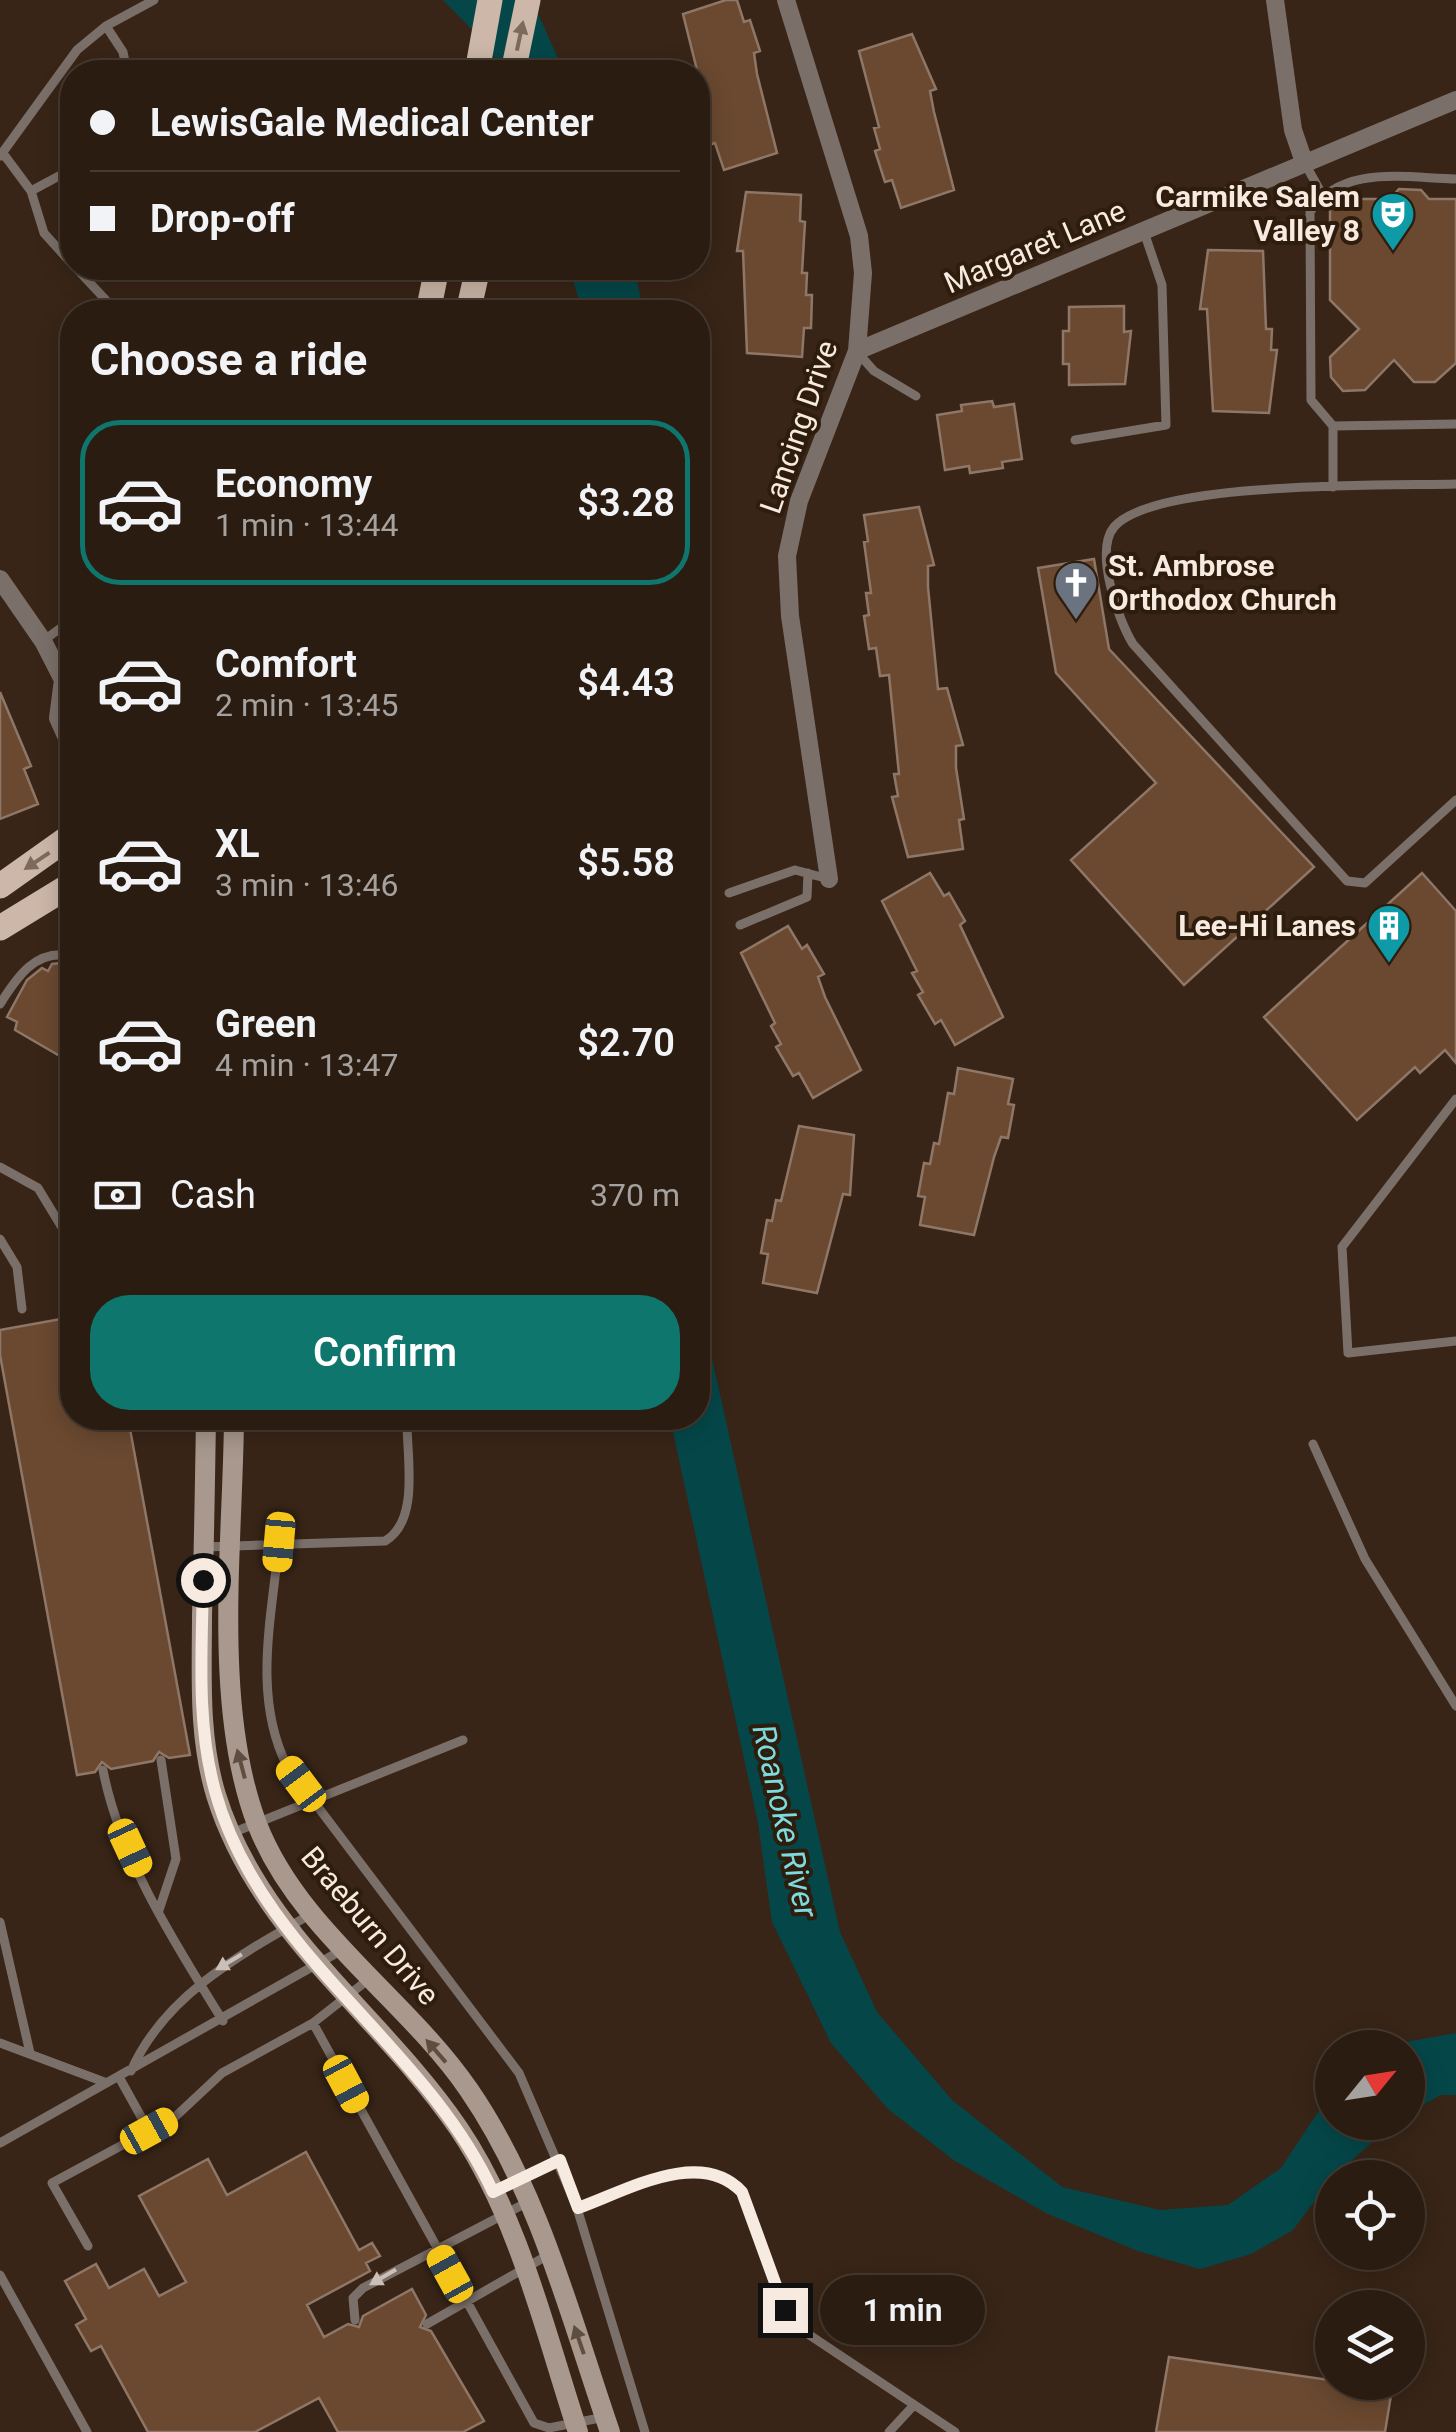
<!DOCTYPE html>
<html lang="en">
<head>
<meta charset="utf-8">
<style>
	body { margin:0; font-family:Roboto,sans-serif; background:#32251a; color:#f1f3f6; height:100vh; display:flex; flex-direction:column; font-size:38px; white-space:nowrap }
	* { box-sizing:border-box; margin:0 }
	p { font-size:32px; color:#a5a19f }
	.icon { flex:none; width:55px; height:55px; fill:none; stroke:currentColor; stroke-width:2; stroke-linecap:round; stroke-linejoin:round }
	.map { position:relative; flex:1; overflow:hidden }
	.side { position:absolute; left:60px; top:300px; width:650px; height:1130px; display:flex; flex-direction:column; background:#2a1c11; border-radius:40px; box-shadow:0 5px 25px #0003,0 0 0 2px #463a31 }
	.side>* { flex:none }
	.top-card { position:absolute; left:60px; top:60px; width:650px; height:220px; border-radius:40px; box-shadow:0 5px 25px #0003,0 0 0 2px #463a31; display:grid; align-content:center; height:220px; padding:0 30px; background:#2a1c11 }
	.needle { width:65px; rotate:60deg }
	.buttons { position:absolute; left:1315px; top:2030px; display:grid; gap:20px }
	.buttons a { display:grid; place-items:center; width:110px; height:110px; border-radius:50%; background:#2a1c11; box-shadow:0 5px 25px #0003,0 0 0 2px #463a31; font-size:50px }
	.end { position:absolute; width:45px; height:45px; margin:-22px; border:12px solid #f7eae1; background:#111; box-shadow:0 0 0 5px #111 }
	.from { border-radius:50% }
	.bubble { position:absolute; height:70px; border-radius:35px; background:#2a1c11; box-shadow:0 5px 25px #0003,0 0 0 2px #463a31; font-size:32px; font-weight:600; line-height:70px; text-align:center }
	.car { position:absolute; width:30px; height:60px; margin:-30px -15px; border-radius:12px; box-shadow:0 0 8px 2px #0007; background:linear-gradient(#f5c518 24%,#345 0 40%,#f5c518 0 76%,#345 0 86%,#f5c518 0) }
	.top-card b { display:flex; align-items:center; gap:35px; height:95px; font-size:38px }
	.top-card b+b { border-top:2px solid #463a31 }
	.top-card i { width:25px; height:25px; background:#f1f3f6 }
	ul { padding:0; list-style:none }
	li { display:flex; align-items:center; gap:30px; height:165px; margin:0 20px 15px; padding:0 10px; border:5px solid transparent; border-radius:40px }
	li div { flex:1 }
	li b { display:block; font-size:38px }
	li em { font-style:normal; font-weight:600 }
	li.on { border-color:#0f766e }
	li>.icon { width:90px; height:90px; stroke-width:1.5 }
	h2 { padding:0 30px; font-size:45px; line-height:120px }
	.pay { display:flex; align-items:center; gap:25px; height:110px; padding:0 30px; font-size:38px }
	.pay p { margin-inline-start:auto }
	.primary-button { display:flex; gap:20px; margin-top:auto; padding:20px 30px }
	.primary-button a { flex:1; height:115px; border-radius:40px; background:#0f766e; color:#fff; font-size:40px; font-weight:600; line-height:115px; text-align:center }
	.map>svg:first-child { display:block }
	.water { fill:#054749 }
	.building { fill:#6b4930; stroke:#8e7767; stroke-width:2.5 }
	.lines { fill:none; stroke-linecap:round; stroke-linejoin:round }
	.lane { stroke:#7b7069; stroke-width:9 }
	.street { stroke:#7b7069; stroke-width:18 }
	.secondary { stroke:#a8988d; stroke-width:20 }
	.primary { stroke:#ccb7a8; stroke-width:25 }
	.oneway { fill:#7d6a5a }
	.oneway2 { fill:#5f4e40 }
	.oneway3 { fill:#ccbfb7 }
	.route { stroke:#f7eae1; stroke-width:12 }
	.labels { text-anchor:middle; stroke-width:8; stroke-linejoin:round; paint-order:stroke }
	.poi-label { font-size:30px; font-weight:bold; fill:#f7eae1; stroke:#2e1c0d; text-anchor:end }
	.street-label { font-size:30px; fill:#f7eae1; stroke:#2e1c0d }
	.water-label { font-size:32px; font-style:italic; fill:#7ddadd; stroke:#2e1c0d }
</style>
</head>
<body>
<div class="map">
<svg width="1456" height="2432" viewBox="0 0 1456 2432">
	<rect width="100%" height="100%" fill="#382517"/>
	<path class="water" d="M443,0h89l32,72h-60l-19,-29z
		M569,268h65l10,44h-61z
		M698,1296l142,636 37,80 75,88 110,87 98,23 68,-5 53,-37 51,-77v31l62,1 -62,55 -39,52 -42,24 -51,15 -62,-18 -90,-37 -93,-53 -67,-52 -57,-66 -59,-121 -14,-99 -88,-405h28z
		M1456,2033v62h-15l-33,18v-65l-31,-1z"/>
	<path class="building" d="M726,0h11l7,22 6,-2 10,31 -6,2 3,21 20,79 -53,17 -9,-27 -6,2 -10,-32 5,-2 -6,-19 4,-2 -19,-76z
		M912,34l24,55 -6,2 4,21 20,78 -53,18 -9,-28 -7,2 -10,-31 5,-2 -6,-21 5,-1 -20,-76z
		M1399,189l22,1 8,9h27v164l-21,19h-21l-20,-22 -29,30 -22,1 -12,-14 -1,-20 29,-28 -29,-29v-95l5,-6h55z
		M746,192l55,3 -1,26 5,1 -3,51h5l-1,22h6l-1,33h-7l-2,29 -55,-4 -4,-102h-6z
		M1208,250l55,1 3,78h6l-1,21h6l-8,63 -56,-2 -6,-102h-7z
		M1124,306v26l7,-1 -6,53 -56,1v-21h-6v-33h6v-24z
		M992,401l2,6 20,-3 8,55 -20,3 1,6 -33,5 -1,-7 -24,4 -8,-55 25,-4 -1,-6z
		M919,507l15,58 -6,1v21l10,102 9,-1 16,57 -7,1v22l8,51 -5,1 4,29 -55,8 -16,-60 6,-1 -4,-22h5l-10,-99 -9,1 -4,-28 -7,1 -5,-33 5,-1 -3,-22h5l-7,-51 4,-1 -4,-26z
		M1094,559l15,90 205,218 -130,118 -113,-125 85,-77 -100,-110 -18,-105z
		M0,692l31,74 -7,3 14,35 -38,15z
		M930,873l14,23 5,-3 16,28 -5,4 43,92 -48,28 -14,-25 -6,4 -17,-29 5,-3 -11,-19 5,-2 -35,-70z
		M1422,873l34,38v152l-11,-13 -25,23 -5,-6 -58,53 -93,-103z
		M788,926l14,23 5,-4 17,29 -6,3 7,20 36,73 -48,28 -14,-25 -6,3 -17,-29 5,-3 -10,-18 4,-3 -34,-70z
		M61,963l11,6v94l-57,-33 2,-8 -10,-5 20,-37 15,-12 6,3 4,-7z
		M958,1068l55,11 -5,25 6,1 -6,33 -7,-1 -7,20 -20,78 -54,-10 5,-28 -7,-1 6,-33 6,1 4,-21 5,1 9,-51 6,1z
		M799,1126l55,9 -4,60 -7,-1 -26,99 -54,-10 5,-29 -7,-1 6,-33 5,1 4,-21 5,1z
		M72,1317v101h56l62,337 -21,3 -10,-6 -6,9 -42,8 -9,-7 -7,10 -18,3 -77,-420v-25z
		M306,2152l53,98 13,-7 8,13 -14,7 4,8 -63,34 17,32 24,-13 11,3 4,-11 49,-27 14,26 -6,12 11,4 53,90 -21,11h-125l-19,-34 -64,34h-107l-47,-86 -10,5 -15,-26 10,-6 -21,-38 31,-17 13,24 35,-19 15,27 27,-14 -47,-86 69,-37 19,36z
		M1169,2357l223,32 -7,43h-229z"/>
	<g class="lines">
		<path class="lane" d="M106,26l17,26 4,20
			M0,156l77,-106 29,-24 48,-26
			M5,156l26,35 13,42 28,31
			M1304,162l18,32
			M1456,179c-51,-1 -114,-15 -146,33l1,188 22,26 123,-2
			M31,191l41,-22
			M76,268l41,44
			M858,353l16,18 42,25
			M1075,440l91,-15 -4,-140 -18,-53
			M1456,484c-65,2 -301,-4 -342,43 -20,24 4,93 19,117l214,237 18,2 91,-83
			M1333,487v-61
			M43,641l23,-17 6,3
			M729,893l66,-23 34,9
			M740,925l67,-28 1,-24
			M0,1004c17,-27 36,-56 72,-48
			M1456,1099l-114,148 6,106 108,-12
			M0,1167l38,21 34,56
			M0,1239l17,28 5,42
			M1313,1444l52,115 91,147
			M279,1542c-7,75 -27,154 8,224l232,307 58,135 68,224
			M205,1547l180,-6c36,-21 21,-87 22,-123
			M103,1770c17,89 73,175 120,251
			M232,1833l231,-93
			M159,1910l17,-51 -15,-99
			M0,1922l30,131
			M313,2023l221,400 15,5 56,-11
			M0,2043l107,40
			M131,2071c34,-77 112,-118 182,-158
			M119,2077l30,54
			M0,2143l342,-193
			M495,2191l65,-32
			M577,2208c49,-17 123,-61 164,-16l44,118 11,16 159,106
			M88,2246l-36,-63 124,-67 46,-43 91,-50 56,-44
			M0,2275l87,157
			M355,2320l-2,-22 10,-10 165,-86
			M427,2324l123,-70
			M889,2432l25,-27"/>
		<path class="street" d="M786,0l73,236 4,37 -6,78 -58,150 -12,55 3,60 39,263
			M1275,0l18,130 11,32
			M857,351l599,-251
			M0,579l43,62 20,39 9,9
			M63,680l-5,38 14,31"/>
		<path class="secondary" d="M206,1418c-1,65 -2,131 -4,197 0,60 -4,121 14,180 43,139 165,219 243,334 60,89 86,203 119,303
			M234,1418c-1,125 -22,288 23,406 41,106 149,174 212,266 70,102 101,226 141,342"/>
		<path class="primary" d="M477,72l13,-72
			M513,72l15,-72
			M428,312l9,-44
			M468,312l10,-44
			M0,886l72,-51
			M0,928l72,-44"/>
	</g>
	<defs><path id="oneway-solid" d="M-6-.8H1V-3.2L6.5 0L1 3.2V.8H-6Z" transform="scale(2.5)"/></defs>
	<g class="oneway">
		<use href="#oneway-solid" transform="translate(520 36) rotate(-78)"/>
		<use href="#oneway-solid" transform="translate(37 861) rotate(146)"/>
	</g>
	<g class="oneway2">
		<use href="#oneway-solid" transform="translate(241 1764) rotate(-105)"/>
		<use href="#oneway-solid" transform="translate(436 2051) rotate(-131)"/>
		<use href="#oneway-solid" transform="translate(579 2340) rotate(-109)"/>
	</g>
	<g class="oneway3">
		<use href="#oneway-solid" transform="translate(229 1962) rotate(149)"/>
		<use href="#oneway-solid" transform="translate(383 2277) rotate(150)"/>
	</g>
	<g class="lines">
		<path class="route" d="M203,1580c-1,70 -7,142 12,211 45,164 209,251 278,401l67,-32 18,48c48,-17 122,-61 164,-16l43,118"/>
	</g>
	<defs>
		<symbol id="theatre-pin" viewBox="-11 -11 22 30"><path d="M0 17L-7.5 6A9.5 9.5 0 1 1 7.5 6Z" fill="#0f9aa8" stroke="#2e1c0d"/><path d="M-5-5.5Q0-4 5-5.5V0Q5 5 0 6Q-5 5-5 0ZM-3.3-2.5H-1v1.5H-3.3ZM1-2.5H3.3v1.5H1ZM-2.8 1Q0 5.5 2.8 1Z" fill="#fff"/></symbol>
		<symbol id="church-pin" viewBox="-11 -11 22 30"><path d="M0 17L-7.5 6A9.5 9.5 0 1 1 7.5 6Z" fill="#6b7280" stroke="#2e1c0d"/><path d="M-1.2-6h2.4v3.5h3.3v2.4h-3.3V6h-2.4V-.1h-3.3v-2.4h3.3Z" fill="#fff"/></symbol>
		<symbol id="building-pin" viewBox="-11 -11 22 30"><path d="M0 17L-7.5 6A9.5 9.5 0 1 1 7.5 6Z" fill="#0f9aa8" stroke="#2e1c0d"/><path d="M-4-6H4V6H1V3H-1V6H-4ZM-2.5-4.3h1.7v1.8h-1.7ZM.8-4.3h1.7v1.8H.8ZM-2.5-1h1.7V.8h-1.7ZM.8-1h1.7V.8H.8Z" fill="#fff"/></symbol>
	</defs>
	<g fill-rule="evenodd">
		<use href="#theatre-pin" x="1368" y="189" width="50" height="68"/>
		<use href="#church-pin" x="1051" y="558" width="50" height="68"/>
		<use href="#building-pin" x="1364" y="901" width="50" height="68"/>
	</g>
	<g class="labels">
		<g class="poi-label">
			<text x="1360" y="207">Carmike Salem<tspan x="1360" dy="34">Valley 8</tspan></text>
			<text x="1108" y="576" text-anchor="start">St. Ambrose<tspan x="1108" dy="34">Orthodox Church</tspan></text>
			<text x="1356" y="936">Lee-Hi Lanes</text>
		</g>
		<g class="street-label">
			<text transform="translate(1035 247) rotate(-23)" y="10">Margaret Lane</text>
			<text transform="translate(799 427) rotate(-71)" y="10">Lancing Drive</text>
			<text transform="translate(370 1926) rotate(50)" y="10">Braeburn Drive</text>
		</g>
		<g class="water-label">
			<text transform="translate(785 1821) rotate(77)" y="11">Roanoke River</text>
		</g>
	</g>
</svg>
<div class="buttons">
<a><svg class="needle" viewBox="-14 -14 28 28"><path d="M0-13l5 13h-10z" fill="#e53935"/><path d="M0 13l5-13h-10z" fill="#a5a19f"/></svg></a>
<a><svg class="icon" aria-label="locate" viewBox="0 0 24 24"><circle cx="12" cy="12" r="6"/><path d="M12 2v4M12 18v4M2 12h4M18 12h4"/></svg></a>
<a><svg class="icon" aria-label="layers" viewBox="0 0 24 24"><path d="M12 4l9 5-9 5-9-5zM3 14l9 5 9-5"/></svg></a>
</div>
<i class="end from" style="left:203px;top:1580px"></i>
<i class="end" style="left:785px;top:2310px"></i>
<div class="bubble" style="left:820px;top:2275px;width:165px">1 min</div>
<i class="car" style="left:279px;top:1542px;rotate:185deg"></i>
<i class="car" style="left:301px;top:1784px;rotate:323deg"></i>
<i class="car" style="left:130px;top:1848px;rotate:155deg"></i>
<i class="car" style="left:346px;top:2084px;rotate:152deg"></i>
<i class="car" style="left:149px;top:2131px;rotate:61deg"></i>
<i class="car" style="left:450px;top:2274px;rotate:331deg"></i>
<div class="top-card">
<b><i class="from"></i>LewisGale Medical Center</b>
<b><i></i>Drop-off</b>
</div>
<section class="side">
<h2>Choose a ride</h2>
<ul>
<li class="on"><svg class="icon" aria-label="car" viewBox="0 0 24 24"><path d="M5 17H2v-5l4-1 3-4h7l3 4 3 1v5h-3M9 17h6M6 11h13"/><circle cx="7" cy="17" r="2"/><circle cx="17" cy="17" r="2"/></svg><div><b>Economy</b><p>1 min · 13:44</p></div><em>$3.28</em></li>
<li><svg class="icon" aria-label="car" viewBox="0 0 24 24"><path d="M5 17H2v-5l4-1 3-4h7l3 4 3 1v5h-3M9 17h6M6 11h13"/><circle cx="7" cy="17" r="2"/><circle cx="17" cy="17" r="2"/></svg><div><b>Comfort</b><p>2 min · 13:45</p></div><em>$4.43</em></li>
<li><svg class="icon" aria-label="car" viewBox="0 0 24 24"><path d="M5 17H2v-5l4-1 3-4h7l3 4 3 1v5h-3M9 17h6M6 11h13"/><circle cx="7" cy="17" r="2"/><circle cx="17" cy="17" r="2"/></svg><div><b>XL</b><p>3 min · 13:46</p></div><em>$5.58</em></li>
<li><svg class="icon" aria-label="car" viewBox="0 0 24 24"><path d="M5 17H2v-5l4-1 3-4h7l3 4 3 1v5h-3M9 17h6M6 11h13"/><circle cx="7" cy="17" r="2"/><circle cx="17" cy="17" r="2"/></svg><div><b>Green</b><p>4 min · 13:47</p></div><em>$2.70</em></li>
</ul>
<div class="pay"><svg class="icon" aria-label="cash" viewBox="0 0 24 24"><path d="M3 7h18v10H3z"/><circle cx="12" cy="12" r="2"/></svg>Cash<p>370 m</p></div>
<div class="primary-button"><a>Confirm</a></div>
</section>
</div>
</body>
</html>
